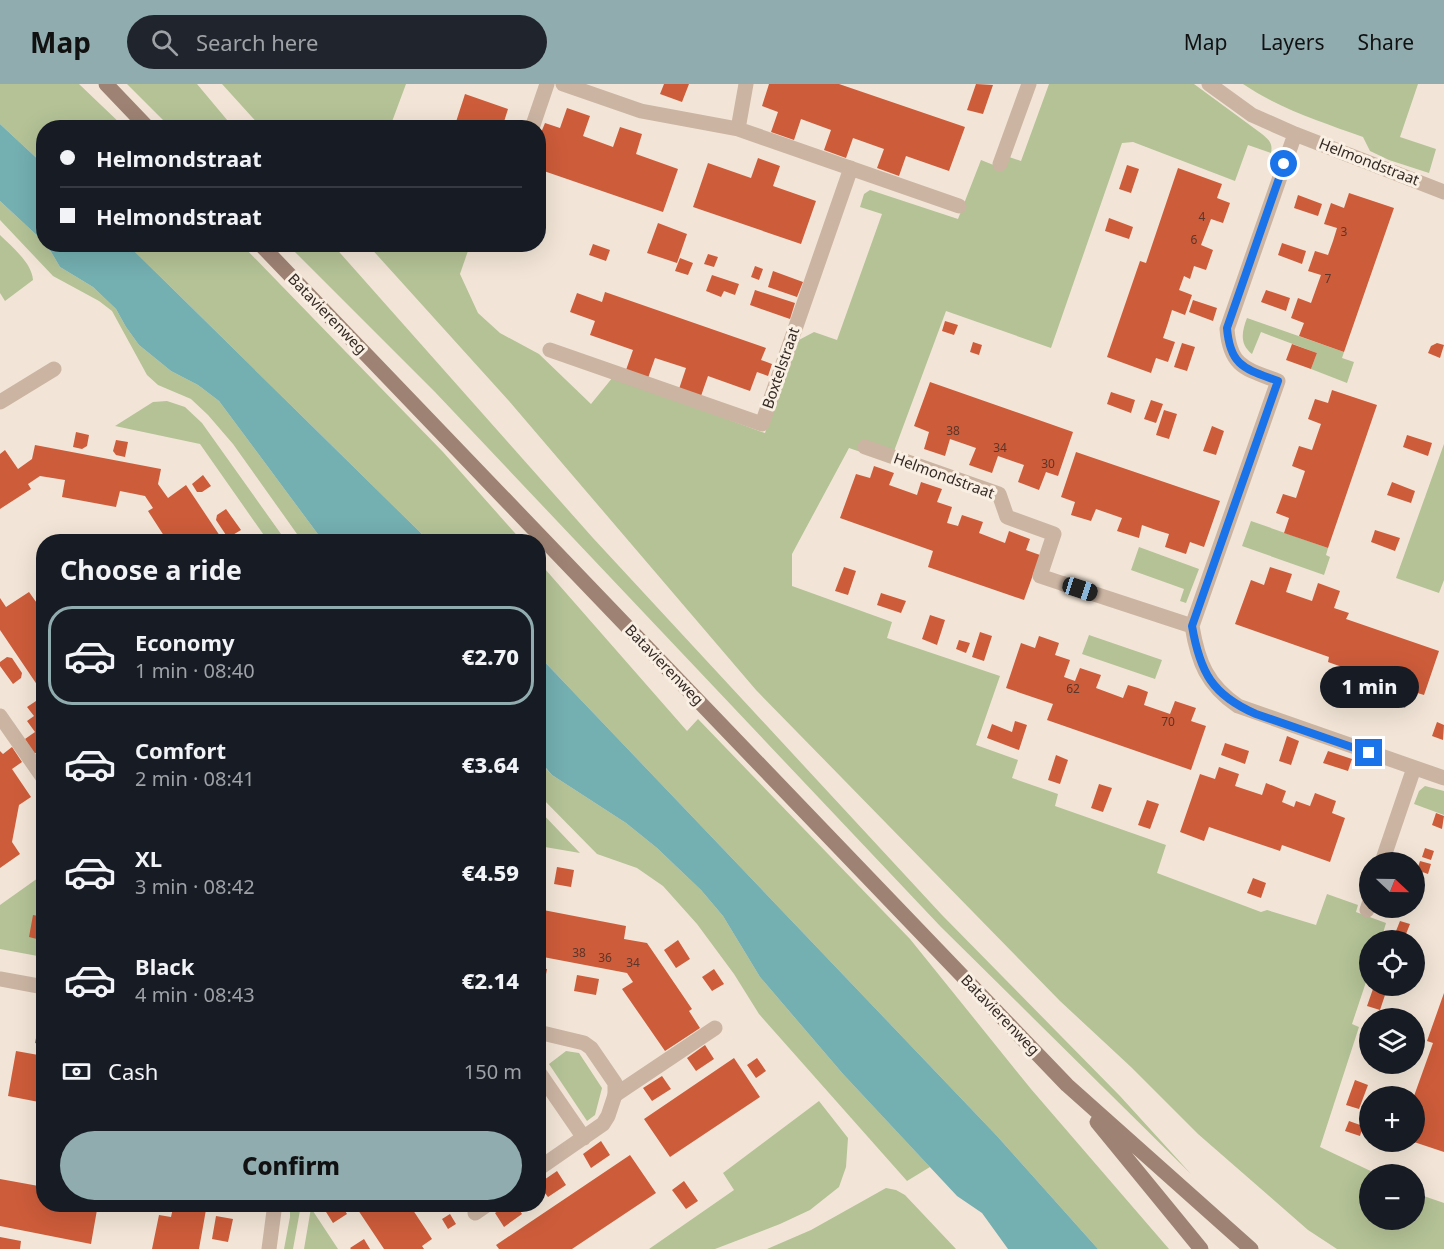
<!DOCTYPE html>
<html lang="en">
<head>
<meta charset="utf-8">
<style>
	body { margin:0; font-family:"Noto Sans",sans-serif; background:#20242c; color:#f1f3f6; height:100vh; display:flex; flex-direction:column; font-size:22px; white-space:nowrap }
	* { box-sizing:border-box; margin:0 }
	p { font-size:20px; color:#9ea1a6 }
	.icon { flex:none; width:33px; height:33px; fill:none; stroke:currentColor; stroke-width:2; stroke-linecap:round; stroke-linejoin:round }
	.map { position:relative; flex:1; overflow:hidden }
	.sheet { position:absolute; left:36px; top:450px; width:510px; height:678px; display:flex; flex-direction:column; background:#171b24; border-radius:24px; box-shadow:0 6px 24px #0002 }
	.sheet>* { flex:none }
	.banner { position:absolute; left:36px; top:36px; width:510px; height:132px; border-radius:24px; box-shadow:0 6px 24px #0002; display:grid; align-content:center; height:132px; padding:0 24px; background:#171b24 }
	.needle { width:39px; rotate:112deg }
	.controls { position:absolute; left:1359px; top:768px; display:grid; gap:12px }
	.controls a { display:grid; place-items:center; width:66px; height:66px; border-radius:50%; background:#171b24; box-shadow:0 6px 24px #0002; font-size:30px }
	.end { position:absolute; width:27px; height:27px; margin:-14px; border:8px solid #1a73e8; background:#fff; box-shadow:0 0 0 3px #fff }
	.from { border-radius:50% }
	.bubble { position:absolute; height:42px; border-radius:21px; background:#171b24; box-shadow:0 6px 24px #0002; font-size:20px; font-weight:800; line-height:42px; text-align:center }
	.car { position:absolute; width:18px; height:36px; margin:-18px -9px; border-radius:8px; box-shadow:0 0 4px 2px #0007; background:linear-gradient(#222 24%,#8ab4d8 0 40%,#222 0 76%,#8ab4d8 0 86%,#222 0) }
	.banner b { display:flex; align-items:center; gap:21px; height:57px; font-size:22px }
	.banner b+b { border-top:2px solid #363941 }
	.banner i { width:15px; height:15px; background:#f1f3f6 }
	ul { padding:0; list-style:none }
	li { display:flex; align-items:center; gap:18px; height:99px; margin:0 12px 9px; padding:0 12px; border:3px solid transparent; border-radius:24px }
	li div { flex:1 }
	li b { display:block; font-size:22px }
	li em { font-style:normal; font-weight:800 }
	li.on { border-color:#90acaf }
	li>.icon { width:54px; height:54px; stroke-width:1.5 }
	h2 { padding:0 24px; font-size:27px; line-height:72px }
	.pay { display:flex; align-items:center; gap:15px; height:66px; padding:0 24px; font-size:22px }
	.pay p { margin-inline-start:auto }
	.action { display:flex; gap:12px; margin-top:auto; padding:12px 24px }
	.action a { flex:1; height:69px; border-radius:36px; background:#90acaf; color:#111; font-size:24px; font-weight:800; line-height:69px; text-align:center }
	header { display:flex; align-items:center; gap:36px; box-sizing:border-box; height:84px; padding:0 30px; background:#90acaf; color:#111 }
	header strong { font-size:28px }
	nav { display:flex; gap:33px; margin-inline-start:auto; font-size:21px }
	.search { width:420px; height:54px; background:#20242c; display:flex; align-items:center; gap:15px; box-sizing:border-box; padding:0 21px; border-radius:33px; color:#9ea1a6; font-size:22px }
	.map>svg:first-child { display:block }
	.green { fill:#b4c296 }
	.water { fill:#74afb1 }
	.building { fill:#cd5c3a }
	.lines { fill:none; stroke-linecap:round; stroke-linejoin:round }
	.pedestrian { stroke:#cbb4a2; stroke-width:15 }
	.minor { stroke:#cbb4a2; stroke-width:15 }
	.secondary { stroke:#9e8374; stroke-width:15 }
	.route { stroke:#1a73e8; stroke-width:8 }
	.labels { text-anchor:middle; stroke-width:6; stroke-linejoin:round; paint-order:stroke }
	.number-label { font-size:12px; fill:#5b362a }
	.street-label { font-size:15px; fill:#352a25; stroke:#faefe3 }
</style>
</head>
<body>
<header>
<strong>Map</strong>
<div class="search"><svg class="icon" aria-label="search" viewBox="0 0 24 24"><circle cx="10" cy="10" r="6"/><path d="M15 15l6 6"/></svg>Search here</div>
<nav><a>Map</a><a>Layers</a><a>Share</a></nav>
</header>
<div class="map">
<svg width="1444" height="1165" viewBox="0 0 1444 1165">
	<rect width="100%" height="100%" fill="#f2e5d7"/>
	<path class="green" d="M0,0h79l45,43 -80,1 -1,36 -43,-40z
		M127,0h70l36,43h-63z
		M222,0h184l-16,43 -128,1z
		M1049,0h145l68,50c7,6 11,9 9,19l-23,-8 -13,36 -102,-39 -11,1 -71,205 -105,-37 -56,151 -41,-14 -57,106v32l100,36 -5,16 113,38 -24,69 42,15 -6,18 46,16 -3,12 111,39 -9,28 104,39 6,-2 49,15 11,-31 31,11 -2,7 30,11 -5,17h-11l-1,33 -17,51 7,3 -39,120 57,27h-7v46h44l1,-27 29,10v46h-107l-29,-19 -110,-96 -67,-67 -71,-66 -304,-311 -247,-289 -141,-156h102l-10,29 18,39 22,20 39,21 52,50 22,-27 152,56 32,-92 17,-9 23,8 45,-126 -22,-7 4,-13 6,-4 88,29 23,-59 20,8 5,-12 15,5z
		M1243,0h175l-18,53 36,12 -7,24 -40,-13 -19,-9 -7,-14c-41,-15 -83,-28 -120,-53z
		M0,117l43,40 1,3 3,1 13,22 33,20 23,22 10,18 13,18 32,26 27,14 21,16 104,140h-21l-69,-97 -25,-29 -17,-16 -33,-14 -11,-10 -35,-64 -13,-10 -46,-25 -53,-56z
		M0,151c12,12 32,28 33,45l-28,21 -5,-8z
		M128,161h114l201,207 79,89h-93z
		M288,161h45l260,293 349,377 178,181 71,78 -250,-247 -506,-535z
		M1247,234l97,34 -2,6 12,4 -7,21 -36,-14 6,-16 -56,-21 -9,22c-13,-10 -10,-23 -5,-36z
		M167,317l18,6 17,16 84,118h-18l-68,-97 -85,-18 38,-24z
		M1444,360v136l-5,13 -43,-15z
		M1251,437l77,27 -2,7 4,2 -6,18 -82,-29z
		M1139,463l60,22 -13,34 -6,-2 4,-12 -53,-19z
		M538,477l149,170 11,-12 212,220 121,150 138,160h-71l-101,-113 -458,-480z
		M1089,551l73,25 -7,19 -73,-25z
		M538,676l14,15 74,48 31,25 44,42 22,26 37,61 83,97 87,93 -23,14 -148,-167 -25,-40 -37,-50 -34,-38 -26,-18 -40,-14 -58,-59z
		M1425,702l19,5v24l-30,-11 5,-13z
		M538,726h1l41,43 -41,-7z
		M38,794l5,7v72l-43,-8v-44z
		M566,967l13,2 23,35 -7,27 -8,6 -38,-57z
		M819,1017l29,37 -2,29 -7,20 -29,23 -30,14 -65,25h-66l85,-59 -11,-17z
		M886,1104l10,2 9,5 51,54h-189l44,-19z
		M290,1121h11l-8,44h-9l6,-32z
		M311,1124l27,41h-34z"/>
	<path class="water" d="M0,40l43,40v77l-43,-40z
		M47,161h81l301,296h-106l-104,-140 -21,-16 -27,-14 -32,-26 -13,-18 -10,-18 -23,-22 -33,-20z
		M539,572l458,480 101,113h-90l-26,-36 -25,-17 -114,-122 -83,-97 -37,-61 -22,-26 -44,-42 -31,-25 -74,-48 -13,-15z"/>
	<path class="building" d="M664,0h25l-7,18 -22,-8z
		M769,0h70l126,43 -16,44 -43,-15 -7,20 -22,-8 7,-19 -31,-11 -7,20 -22,-8 7,-20 -30,-11 -7,21 -23,-8 7,-20 -16,-6z
		M976,0l17,1 -10,29 -16,-4z
		M465,10l43,15 -6,19h-48z
		M567,24l23,8 -7,20 30,11 7,-20 22,7 -6,20 42,15 -15,43 -125,-43v-29l7,-17 15,5z
		M758,74l22,8 -7,20 43,15 -15,43 -108,-37 15,-44 43,15z
		M1127,81l12,4 -8,24 -12,-4z
		M1178,84l44,16 -5,14 13,5 -7,20 -12,-4 -10,26 12,5 -7,20 -12,-4 -4,13 -6,-3 -5,14 13,5 -7,20 -13,-5 -4,13 -5,15 12,4 -7,20 -12,-4 -5,15 -44,-16 33,-96 6,2z
		M1349,109l45,15 -50,144 -45,-16 5,-13 -13,-5 7,-20 13,5 10,-28 -13,-4 7,-20 13,4 5,-14 4,-13 -13,-4 7,-21 13,5z
		M1298,111l24,9 -4,12 -24,-8z
		M1109,134l24,9 -4,12 -24,-8z
		M658,139l29,11 -10,29 -30,-10z
		M1282,159l24,8 -4,13 -24,-9z
		M593,160l17,6 -4,11 -17,-6z
		M708,170l10,3 -4,10 -10,-3z
		M680,174l13,5 -5,12 -13,-4z
		M755,182l8,3 -4,11 -8,-3z
		M773,187l30,11 -6,15 -29,-10z
		M712,191l27,9 -4,11 -11,-4 -3,6 -15,-6z
		M755,206l40,13 -5,16 -40,-14z
		M1266,206l24,8 -4,13 -25,-9z
		M605,208l161,56 -5,12 11,4 -4,12 -11,-4 -7,19 -42,-15 -7,20 -22,-7 7,-21 -31,-10 -7,20 -22,-8 7,-20 -43,-15 5,-14 -25,-9 7,-19 25,9z
		M1193,216l24,8 -4,13 -24,-9z
		M945,237l13,4 -4,10 -12,-4z
		M973,258l9,3 -3,10 -9,-3z
		M1182,259l13,4 -8,24 -13,-4z
		M1437,259l7,2 -4,13 -12,-5 3,-7z
		M1292,260l25,9 -6,16 -25,-9z
		M930,298l143,50 -15,44 -12,-4 -7,18 -21,-8 6,-17 -26,-9 -6,17 -23,-8 7,-17 -26,-9 -5,17 -21,-7 5,-17 -15,-6z
		M1332,306l45,15 -49,143 -44,-15 5,-15 -13,-5 7,-19 13,4 9,-27 -13,-5 7,-20 13,4 9,-26 -13,-5 7,-20 13,4z
		M1111,308l24,8 -4,13 -24,-9z
		M1151,316l12,4 -7,19 -12,-4z
		M1164,326l13,4 -8,25 -13,-4z
		M1212,342l12,5 -8,24 -13,-4z
		M76,348l13,3 -2,11 -5,3 -9,-2z
		M1407,351l25,8 -4,13 -25,-9z
		M116,356l12,2 -3,15 -9,-2 -3,-4z
		M35,361l126,24 -3,15 10,14 18,-13 38,57h-56l-20,-31 5,-3 -8,-12 -25,-5 -4,16 -54,-10 3,-17 -25,-4 -12,8 3,5 -31,20v-55l5,-4 13,19 14,-10z
		M1076,368l144,49 -16,46 -14,-5 -4,12 -21,-7 4,-13 -13,-4 -14,-5 -3,13 -22,-7 5,-13 -26,-9 -5,12 -20,-6 4,-13 -14,-5z
		M874,382l20,7 -5,12 28,10 4,-13 21,7 -5,13 15,5 -5,16 11,3 4,-11 21,7 -4,11 26,10 4,-12 21,8 -4,11 14,5 -16,45 -96,-33 5,-16 -93,-33 16,-44 14,4z
		M203,391l8,11 -9,6h-5l-5,-8z
		M1392,398l23,9 -4,12 -24,-8z
		M226,425l15,21 -10,6 -5,-1 -10,-15 1,-5z
		M1375,446l25,8 -5,13 -24,-9z
		M844,483l12,4 -8,24 -13,-4z
		M1270,483l22,7 -6,18 26,9 6,-18 22,8 -6,17 15,5 -3,6 93,32 -15,44 -13,-4 -6,17 -21,-8 5,-16 -26,-10 -6,18 -21,-8 6,-17 -14,-5 1,-5 -94,-33 16,-44 13,5z
		M29,508l15,21v82l-44,-65v-32l6,9z
		M881,509l25,8 -5,12 -24,-8z
		M930,531l15,5 -8,25 -15,-6z
		M980,548l12,4 -8,25 -12,-4z
		M1039,552l20,7 -4,12 15,5 -6,17 11,4 5,-13 21,7 -5,13 27,10 5,-13 10,3 10,4 -4,13 26,9 5,-13 21,7 -5,13 15,5 -15,44 -144,-50 6,-16 -47,-16 15,-45 14,5z
		M959,556l11,3 -4,10 -10,-4z
		M7,573l5,1 10,15 -1,5 -8,6 -13,-18v-4z
		M36,617l5,1 3,3v43l-10,6 -9,-15 10,-7 -8,-11 7,-5 -7,-9z
		M1015,637l12,4 -8,25 -32,-12 5,-14 20,8z
		M1437,638l7,3 -1,15 -11,-4z
		M1287,652l12,5 -8,24 -12,-4z
		M1225,659l24,8 -4,13 -24,-9z
		M12,663l10,15 -10,7 19,28 -12,8 -7,37 8,12 -20,14v-117l3,3z
		M1328,667l24,8 -4,12 -25,-8z
		M1056,671l12,5 -8,24 -12,-4z
		M1219,683l20,7 -4,12 27,9 4,-12 20,8 -4,11 12,5 2,-6 14,5 5,-13 21,8 -4,12 13,5 -15,44 -48,-17 -2,6 -71,-24 -5,14 -24,-9 20,-58 15,5z
		M1099,700l13,4 -9,24 -12,-4z
		M1147,716l12,4 -9,25 -12,-4z
		M1436,729l8,3 -2,13 -10,-4z
		M1425,764l9,3 -3,9 -9,-3z
		M1420,777l11,3 -3,10 -11,-4z
		M557,783l17,3 -3,17 -17,-3z
		M1253,794l13,5 -5,15 -14,-5z
		M538,825l88,17 -2,13 23,4 45,66 -3,2 11,17 -35,23 -43,-62 11,-7 -6,-9 -89,-17z
		M33,831l11,2 -3,23 -12,-3z
		M1400,837l10,3 -4,10 -10,-3z
		M678,856l12,19 -14,9 -12,-18z
		M538,884l9,1 -3,16 -6,-1z
		M714,885l10,15 -12,7 -10,-14z
		M577,891l22,4 -3,16 -22,-4z
		M1374,902h14l-8,24 -13,-4z
		M1444,909v159l-30,-10v-46l19,-53 -6,-2z
		M40,934h4v27l-9,-2z
		M705,961l9,14 -18,12 -9,-13z
		M16,967l28,5v47l-36,-7z
		M734,974l26,39 -90,60 -26,-38z
		M757,974l9,13 -10,7 -9,-13z
		M662,992l9,13 -19,12 -9,-13z
		M1355,996l13,5 -9,24 -13,-4z
		M1349,1037l14,5 -3,10 -15,-5z
		M601,1057l9,14 -19,13 -8,-14z
		M630,1071l26,38 -84,56h-73l-3,-4z
		M557,1087l9,14 -18,12 -10,-13z
		M0,1095l44,8v17h54l-7,40 -91,-18z
		M684,1097l14,20 -12,8 -14,-19z
		M171,1120h36l-8,45h-47l7,-34 12,2 2,-9z
		M321,1120h20l6,10 -14,9z
		M354,1120h55l23,35 -10,7 2,3h-40z
		M508,1120h8l6,10 -18,13 -9,-14z
		M450,1130l6,10 -8,5 -6,-10z
		M216,1132l17,3 -5,23 -16,-3z
		M0,1153l21,4 -1,8h-20z
		M364,1155l6,10h-19l-1,-1z"/>
	<g class="lines">
		<path class="pedestrian" d="M532,44l15,-44
			M865,363l134,47 8,23 47,17 -14,42 24,8
			M0,632l44,63
			M615,1011l100,-67"/>
		<path class="minor" d="M563,0l78,27 97,18 8,-45
			M1209,0l43,31 43,19
			M738,45l221,77
			M1000,80l29,-80
			M1444,108l-149,-58 -68,195c3,38 19,40 51,52l-86,245c6,36 15,59 46,80l206,72
			M550,266l212,74 89,-256
			M0,318l54,-33
			M1064,500l128,42
			M1382,778l32,-94
			M1367,826l3,-9
			M0,895l44,8
			M538,948l46,11 7,5 24,35v12l-7,21 -5,8 -65,45
			M538,987l46,67
			M475,1129l13,-9
			M269,1165l5,-38 -1,-7"/>
		<path class="secondary" d="M106,0l42,44
			M260,160l807,841 184,164
			M1097,1038l104,127"/>
	</g>
	<g class="lines">
		<path class="route" d="M1284,80l-57,164c3,39 19,41 51,53l-86,245c8,46 20,69 64,88l113,39"/>
	</g>
	<g class="labels">
		<g class="number-label">
			<text x="1202" y="137">4</text>
			<text x="1344" y="152">3</text>
			<text x="1194" y="160">6</text>
			<text x="1328" y="199">7</text>
			<text x="953" y="351">38</text>
			<text x="1000" y="368">34</text>
			<text x="1048" y="384">30</text>
			<text x="1073" y="609">62</text>
			<text x="1168" y="642">70</text>
			<text x="579" y="873">38</text>
			<text x="605" y="878">36</text>
			<text x="633" y="883">34</text>
		</g>
		<g class="street-label">
			<text transform="translate(1369 78) rotate(21)" y="5">Helmondstraat</text>
			<text transform="translate(327 230) rotate(46)" y="5">Batavierenweg</text>
			<text transform="translate(781 284) rotate(-71)" y="5">Boxtelstraat</text>
			<text transform="translate(944 392) rotate(20)" y="5">Helmondstraat</text>
			<text transform="translate(664 581) rotate(46)" y="5">Batavierenweg</text>
			<text transform="translate(1000 931) rotate(46)" y="5">Batavierenweg</text>
		</g>
	</g>
</svg>
<div class="controls">
<a><svg class="needle" viewBox="-14 -14 28 28"><path d="M0-13l5 13h-10z" fill="#e53935"/><path d="M0 13l5-13h-10z" fill="#9ea1a6"/></svg></a>
<a><svg class="icon" aria-label="locate" viewBox="0 0 24 24"><circle cx="12" cy="12" r="6"/><path d="M12 2v4M12 18v4M2 12h4M18 12h4"/></svg></a>
<a><svg class="icon" aria-label="layers" viewBox="0 0 24 24"><path d="M12 4l9 5-9 5-9-5zM3 14l9 5 9-5"/></svg></a>
<a>+</a>
<a>−</a>
</div>
<i class="end from" style="left:1284px;top:80px"></i>
<i class="end" style="left:1369px;top:669px"></i>
<div class="bubble" style="left:1320px;top:582px;width:99px">1 min</div>
<i class="car" style="left:1080px;top:505px;rotate:108deg"></i>
<div class="banner">
<b><i class="from"></i>Helmondstraat</b>
<b><i></i>Helmondstraat</b>
</div>
<section class="sheet">
<h2>Choose a ride</h2>
<ul>
<li class="on"><svg class="icon" aria-label="car" viewBox="0 0 24 24"><path d="M5 17H2v-5l4-1 3-4h7l3 4 3 1v5h-3M9 17h6M6 11h13"/><circle cx="7" cy="17" r="2"/><circle cx="17" cy="17" r="2"/></svg><div><b>Economy</b><p>1 min · 08:40</p></div><em>€2.70</em></li>
<li><svg class="icon" aria-label="car" viewBox="0 0 24 24"><path d="M5 17H2v-5l4-1 3-4h7l3 4 3 1v5h-3M9 17h6M6 11h13"/><circle cx="7" cy="17" r="2"/><circle cx="17" cy="17" r="2"/></svg><div><b>Comfort</b><p>2 min · 08:41</p></div><em>€3.64</em></li>
<li><svg class="icon" aria-label="car" viewBox="0 0 24 24"><path d="M5 17H2v-5l4-1 3-4h7l3 4 3 1v5h-3M9 17h6M6 11h13"/><circle cx="7" cy="17" r="2"/><circle cx="17" cy="17" r="2"/></svg><div><b>XL</b><p>3 min · 08:42</p></div><em>€4.59</em></li>
<li><svg class="icon" aria-label="car" viewBox="0 0 24 24"><path d="M5 17H2v-5l4-1 3-4h7l3 4 3 1v5h-3M9 17h6M6 11h13"/><circle cx="7" cy="17" r="2"/><circle cx="17" cy="17" r="2"/></svg><div><b>Black</b><p>4 min · 08:43</p></div><em>€2.14</em></li>
</ul>
<div class="pay"><svg class="icon" aria-label="cash" viewBox="0 0 24 24"><path d="M3 7h18v10H3z"/><circle cx="12" cy="12" r="2"/></svg>Cash<p>150 m</p></div>
<div class="action"><a>Confirm</a></div>
</section>
</div>
</body>
</html>
